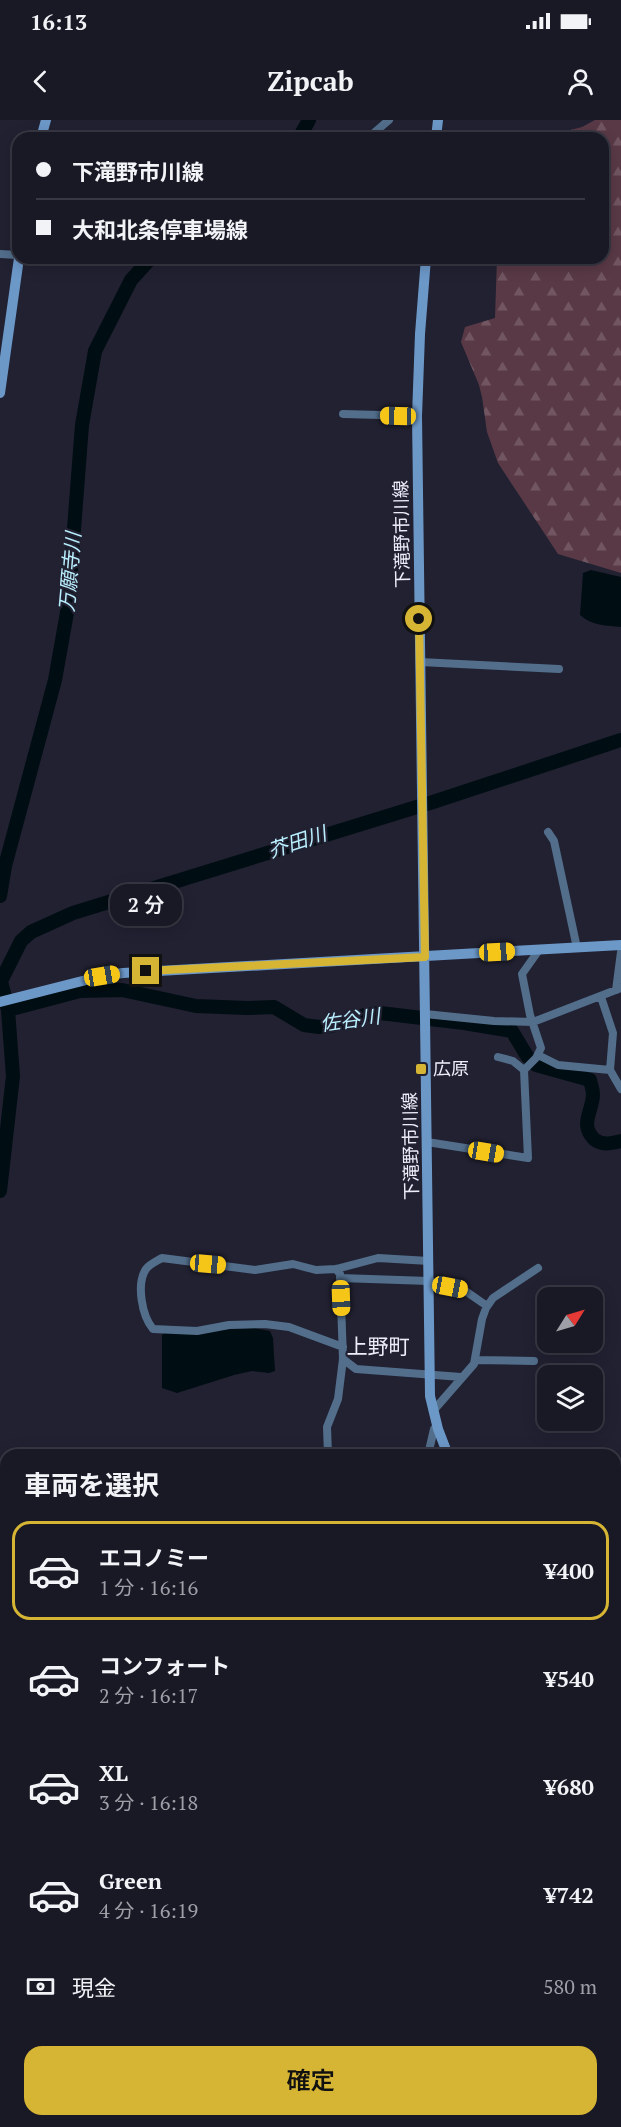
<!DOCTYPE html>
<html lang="ja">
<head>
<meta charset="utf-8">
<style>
	body { margin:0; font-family:"PT Serif","Noto Sans JP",serif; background:#262632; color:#f1f3f6; height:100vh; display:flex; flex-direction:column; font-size:22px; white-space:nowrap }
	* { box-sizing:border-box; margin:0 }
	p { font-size:20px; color:#9fa0a7 }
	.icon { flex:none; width:33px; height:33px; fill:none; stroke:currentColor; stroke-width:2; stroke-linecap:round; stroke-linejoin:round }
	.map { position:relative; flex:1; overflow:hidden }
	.panel { position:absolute; left:0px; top:1329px; width:621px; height:678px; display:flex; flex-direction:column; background:#191926; border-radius:18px 18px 0 0; box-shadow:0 3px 15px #0003,0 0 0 2px #373843 }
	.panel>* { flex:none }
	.hud { position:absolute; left:12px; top:12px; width:597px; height:132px; border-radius:18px; box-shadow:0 3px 15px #0003,0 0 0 2px #373843; display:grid; align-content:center; height:132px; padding:0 24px; background:#191926 }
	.needle { width:39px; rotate:53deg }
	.controls { position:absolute; left:537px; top:1167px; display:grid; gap:12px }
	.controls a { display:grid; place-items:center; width:66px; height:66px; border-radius:12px; background:#191926; box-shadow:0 3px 15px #0003,0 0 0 2px #373843; font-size:30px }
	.end { position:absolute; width:27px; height:27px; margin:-14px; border:8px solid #d6b534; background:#111; box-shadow:0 0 0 3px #111 }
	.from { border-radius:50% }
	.bubble { position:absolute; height:42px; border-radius:18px; background:#191926; box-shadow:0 3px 15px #0003,0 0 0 2px #373843; font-size:20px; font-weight:600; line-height:42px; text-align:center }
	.car { position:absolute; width:18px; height:36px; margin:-18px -9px; border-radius:8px; box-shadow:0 0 4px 2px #0007; background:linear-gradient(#f5c518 24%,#345 0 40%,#f5c518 0 76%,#345 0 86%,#f5c518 0) }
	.hud b { display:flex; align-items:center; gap:21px; height:57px; font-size:22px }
	.hud b+b { border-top:2px solid #373843 }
	.hud i { width:15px; height:15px; background:#f1f3f6 }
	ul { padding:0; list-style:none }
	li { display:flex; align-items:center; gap:18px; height:99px; margin:0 12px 9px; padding:0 12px; border:3px solid transparent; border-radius:18px }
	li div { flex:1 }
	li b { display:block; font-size:22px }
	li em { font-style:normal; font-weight:600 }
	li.active { border-color:#d6b534 }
	li>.icon { width:54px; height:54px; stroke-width:1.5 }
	h2 { padding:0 24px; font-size:27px; line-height:72px }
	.pay { display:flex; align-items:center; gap:15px; height:66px; padding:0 24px; font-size:22px }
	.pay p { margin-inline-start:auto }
	.action { display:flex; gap:12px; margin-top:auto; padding:12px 24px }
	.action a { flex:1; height:69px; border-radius:18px; background:#d6b534; color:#111; font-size:24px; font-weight:600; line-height:69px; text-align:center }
	.status { display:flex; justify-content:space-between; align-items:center; height:42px; padding:0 30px; background:#191926; direction:ltr }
	.status svg { height:16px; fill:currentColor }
	header { display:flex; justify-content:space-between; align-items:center; height:78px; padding:0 24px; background:#191926; font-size:27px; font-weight:600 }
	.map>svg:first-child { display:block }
	.built { fill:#292840 }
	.forest { fill:url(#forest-firs) }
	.water { fill:#000d12 }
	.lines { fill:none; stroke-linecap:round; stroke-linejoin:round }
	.river { stroke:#000d12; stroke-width:14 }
	.street { stroke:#526e8b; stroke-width:8 }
	.secondary { stroke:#6c98c8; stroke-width:10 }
	.route { stroke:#d6b534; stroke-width:8 }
	.poi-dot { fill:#d6b534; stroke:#212132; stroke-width:2 }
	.labels { text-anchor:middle; stroke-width:4.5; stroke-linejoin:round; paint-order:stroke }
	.street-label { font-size:18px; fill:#ededfa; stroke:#212132 }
	.poi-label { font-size:18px; fill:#ededfa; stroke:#212132; text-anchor:start }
	.water-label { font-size:20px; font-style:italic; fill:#b9effe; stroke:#212132 }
	.quarter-label { font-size:21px; fill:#ededfa; stroke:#212132 }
</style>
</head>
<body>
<div class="status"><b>16:13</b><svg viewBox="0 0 49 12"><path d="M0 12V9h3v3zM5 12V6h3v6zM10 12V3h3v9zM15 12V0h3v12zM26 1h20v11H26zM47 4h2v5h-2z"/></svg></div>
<header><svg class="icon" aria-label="back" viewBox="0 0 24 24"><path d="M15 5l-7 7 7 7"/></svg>Zipcab<svg class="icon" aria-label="person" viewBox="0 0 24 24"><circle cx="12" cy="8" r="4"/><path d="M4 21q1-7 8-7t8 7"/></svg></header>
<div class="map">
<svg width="621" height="2007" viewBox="0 0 621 2007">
	<defs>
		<pattern id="forest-firs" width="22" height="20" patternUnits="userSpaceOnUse" patternTransform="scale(1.5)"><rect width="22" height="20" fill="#593946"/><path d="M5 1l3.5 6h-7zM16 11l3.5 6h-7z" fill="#715662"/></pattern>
	</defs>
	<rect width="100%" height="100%" fill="#212132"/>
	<path class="built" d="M0,1609h6v168l-6,4z"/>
	<path class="forest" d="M595,0h26v453l-63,-19 -60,-91 -11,-31 -5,-35 -3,-12 -18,-43 4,-15 30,-9 2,-60h106v-120h-63l42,-11z
		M615,1490h6v259c-12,-12 -7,-40 -1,-54l-5,-15z"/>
	<path class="water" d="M591,450l30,7v50c-13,-1 -31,-2 -41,-12l3,-42z
		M254,1208l16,3 3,7 2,33 -6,2 -17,-2 -18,4 -57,18 -15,-5v-53l3,-3z"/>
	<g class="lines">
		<path class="river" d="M299,18l10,-18
			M0,776l5,-30 50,-186 13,-73 14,-182 13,-74 36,-71 20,-22
			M0,857l8,33 5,66 -13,115
			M1,861l20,-40 10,-9 42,-19 360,-111 188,-62
			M8,890l72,-19 42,-1 74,16 51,2 27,-1 30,18 15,2 12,-1 34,-11 15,-2 84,10 48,8 15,25 9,9 54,15c1,5 3,9 3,14 0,17 -14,30 1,45 8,7 18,4 27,2"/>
		<path class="street" d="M368,18l21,-18
			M0,134l18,1
			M343,294l74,2
			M420,542l139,7
			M548,712l6,9 23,107
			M616,870l5,-38
			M601,877l12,36 -3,37
			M425,894l69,7 39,1 88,-34
			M538,935l20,10 52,5 11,19
			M524,950l12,-12 5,-10 -11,-33 -8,-41 17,-24
			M427,1022l101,16 -4,-88 -11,-9 -15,-4
			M340,1158l89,3 35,9 23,16
			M343,1227l-54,-20 -24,-3 -36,1 -32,6 -44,-2c-11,-13 -17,-45 -7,-60 4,-5 11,-8 16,-11l93,12 38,-6 23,6 20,-1 42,-11 51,3
			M343,1239l13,10 105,8
			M475,1240l59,1
			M433,1291l41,-47 8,-45 4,-11 7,-10 45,-30
			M328,1335l-1,-28 11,-28 5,-40 -3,-85 -4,-5
			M428,1335l6,-26h4
			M615,1354l6,-4
			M0,1803l5,6
			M615,1876l6,-5
			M103,2001l3,6
			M65,2007l6,-6
			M138,2007l12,-6
			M347,2007l2,-6
			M355,2007l34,-6"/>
		<path class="secondary" d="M41,18l5,-18
			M436,18l2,-18
			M426,138l-6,76 -3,82 13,980 8,33 10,26
			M0,273l19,-135
			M0,882l102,-26 21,-3 498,-28
			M0,1563l6,-3
			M615,1761l6,5"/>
	</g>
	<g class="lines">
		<path class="route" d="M146,851l279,-14 -6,-338"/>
	</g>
	<rect class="poi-dot" x="415" y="943" width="12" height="12" rx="3"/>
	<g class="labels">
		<g class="street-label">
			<text transform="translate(402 414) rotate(-91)" y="6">下滝野市川線</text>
			<text transform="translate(411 1026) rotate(-91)" y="6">下滝野市川線</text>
		</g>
		<g class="poi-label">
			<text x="433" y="955">広原</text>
		</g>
		<g class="water-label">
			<text transform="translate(70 452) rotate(-85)" y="7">万願寺川</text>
			<text transform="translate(297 722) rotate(-18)" y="7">芥田川</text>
			<text transform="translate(350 900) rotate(-8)" y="7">佐谷川</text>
		</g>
		<g class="quarter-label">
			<text x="378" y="1234">上野町</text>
		</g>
	</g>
</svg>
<div class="controls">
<a><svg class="needle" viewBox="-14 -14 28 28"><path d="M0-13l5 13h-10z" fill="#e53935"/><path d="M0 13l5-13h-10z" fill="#9fa0a7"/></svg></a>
<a><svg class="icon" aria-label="layers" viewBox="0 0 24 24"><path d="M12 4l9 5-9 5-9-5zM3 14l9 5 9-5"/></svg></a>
</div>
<i class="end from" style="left:419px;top:499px"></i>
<i class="end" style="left:146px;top:851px"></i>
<div class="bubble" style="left:110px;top:764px;width:72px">2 分</div>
<i class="car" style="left:398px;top:296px;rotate:271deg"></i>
<i class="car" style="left:497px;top:832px;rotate:87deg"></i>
<i class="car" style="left:102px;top:856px;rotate:81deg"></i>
<i class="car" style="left:486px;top:1032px;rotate:99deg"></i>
<i class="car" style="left:208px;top:1144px;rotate:95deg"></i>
<i class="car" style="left:450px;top:1167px;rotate:101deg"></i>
<i class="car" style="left:341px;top:1178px;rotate:178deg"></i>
<div class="hud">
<b><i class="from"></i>下滝野市川線</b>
<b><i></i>大和北条停車場線</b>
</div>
<section class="panel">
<h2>車両を選択</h2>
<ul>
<li class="active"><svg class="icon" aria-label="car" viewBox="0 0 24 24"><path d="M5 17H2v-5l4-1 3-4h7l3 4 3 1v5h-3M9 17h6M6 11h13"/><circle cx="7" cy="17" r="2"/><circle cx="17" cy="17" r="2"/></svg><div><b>エコノミー</b><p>1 分 · 16:16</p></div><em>¥400</em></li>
<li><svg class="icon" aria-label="car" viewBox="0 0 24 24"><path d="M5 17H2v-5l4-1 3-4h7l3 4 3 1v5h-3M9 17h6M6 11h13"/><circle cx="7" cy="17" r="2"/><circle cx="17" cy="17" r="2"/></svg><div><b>コンフォート</b><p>2 分 · 16:17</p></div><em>¥540</em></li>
<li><svg class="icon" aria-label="car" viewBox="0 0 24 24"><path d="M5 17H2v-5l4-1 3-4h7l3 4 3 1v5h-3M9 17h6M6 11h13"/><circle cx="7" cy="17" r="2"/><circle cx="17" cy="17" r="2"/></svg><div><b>XL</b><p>3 分 · 16:18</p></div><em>¥680</em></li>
<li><svg class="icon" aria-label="car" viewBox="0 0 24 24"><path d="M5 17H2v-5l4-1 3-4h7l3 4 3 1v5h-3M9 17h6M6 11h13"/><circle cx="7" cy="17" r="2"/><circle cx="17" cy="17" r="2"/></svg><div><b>Green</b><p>4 分 · 16:19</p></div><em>¥742</em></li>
</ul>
<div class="pay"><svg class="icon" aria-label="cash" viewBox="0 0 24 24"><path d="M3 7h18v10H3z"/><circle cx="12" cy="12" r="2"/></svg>現金<p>580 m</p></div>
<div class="action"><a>確定</a></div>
</section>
</div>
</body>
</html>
